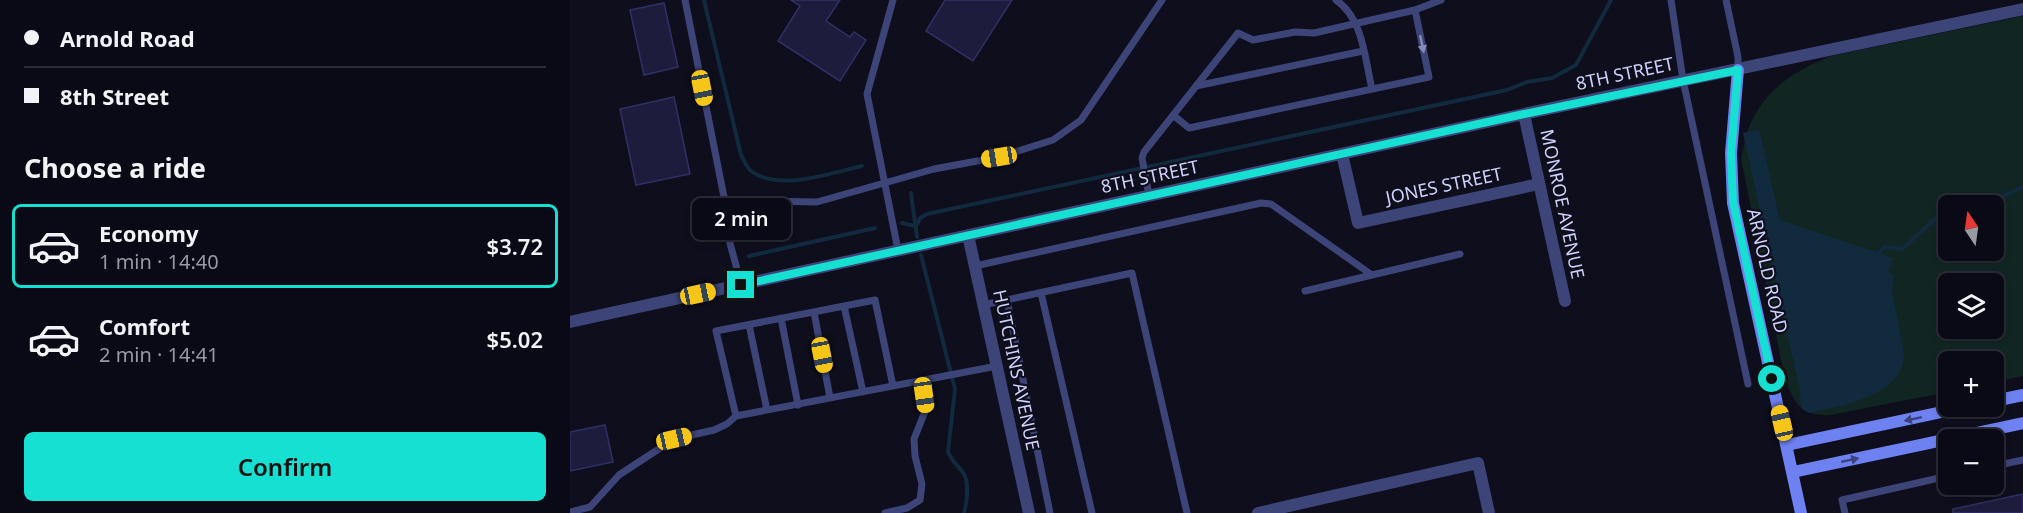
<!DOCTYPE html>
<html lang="en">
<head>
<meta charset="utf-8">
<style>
	body { margin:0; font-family:"Noto Sans",sans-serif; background:#181823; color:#f1f3f6; height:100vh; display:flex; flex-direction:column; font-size:22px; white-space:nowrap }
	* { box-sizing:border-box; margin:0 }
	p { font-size:20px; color:#999aa1 }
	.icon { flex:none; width:33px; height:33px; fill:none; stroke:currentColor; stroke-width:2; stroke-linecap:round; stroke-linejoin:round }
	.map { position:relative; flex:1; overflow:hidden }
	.drawer { display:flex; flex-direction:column; background:#0a0a16; width:570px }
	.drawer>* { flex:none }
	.guide { display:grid; align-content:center; height:132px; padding:0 24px; background:#0a0a16 }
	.needle { width:39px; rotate:347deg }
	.buttons { position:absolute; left:1368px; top:195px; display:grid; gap:12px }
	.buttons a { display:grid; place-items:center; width:66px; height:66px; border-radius:9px; background:#0a0a16; box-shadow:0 3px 9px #0003,0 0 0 2px #2a2b35; font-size:30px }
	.end { position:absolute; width:27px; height:27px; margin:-14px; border:8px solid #15e0d2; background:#111; box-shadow:0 0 0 3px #111 }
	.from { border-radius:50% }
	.bubble { position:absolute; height:42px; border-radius:9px; background:#0a0a16; box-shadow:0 3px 9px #0003,0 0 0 2px #2a2b35; font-size:20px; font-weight:600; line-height:42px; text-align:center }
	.car { position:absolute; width:18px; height:36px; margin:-18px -9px; border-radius:8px; box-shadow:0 0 4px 2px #0007; background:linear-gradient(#f5c518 24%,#345 0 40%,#f5c518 0 76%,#345 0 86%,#f5c518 0) }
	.guide b { display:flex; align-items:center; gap:21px; height:57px; font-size:22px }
	.guide b+b { border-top:2px solid #2a2b35 }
	.guide i { width:15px; height:15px; background:#f1f3f6 }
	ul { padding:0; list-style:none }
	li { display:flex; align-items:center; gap:18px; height:84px; margin:0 12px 9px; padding:0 12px; border:3px solid transparent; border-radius:9px }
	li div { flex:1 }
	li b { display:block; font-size:22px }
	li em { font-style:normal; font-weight:600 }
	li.active { border-color:#15e0d2 }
	li>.icon { width:54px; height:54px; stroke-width:1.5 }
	h2 { padding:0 24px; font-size:27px; line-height:72px }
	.action { display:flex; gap:12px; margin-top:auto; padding:12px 24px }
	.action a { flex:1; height:69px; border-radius:9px; background:#15e0d2; color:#111; font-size:24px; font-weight:600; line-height:69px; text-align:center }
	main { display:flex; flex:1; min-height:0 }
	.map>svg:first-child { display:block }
	.green { fill:#112622; fill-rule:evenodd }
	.water { fill:#112a3e }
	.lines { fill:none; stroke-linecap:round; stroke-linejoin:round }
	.stream { stroke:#112a3e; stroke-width:4 }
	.building { fill:#1d1c3c; stroke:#313066; stroke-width:1.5 }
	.lane { stroke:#3d4578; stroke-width:7 }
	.street { stroke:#3d4578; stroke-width:12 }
	.secondary { stroke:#6e81f1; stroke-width:12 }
	.oneway { fill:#868bb9 }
	.oneway2 { fill:#39427c }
	.route { stroke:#15e0d2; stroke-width:8 }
	.labels { text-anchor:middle; stroke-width:4.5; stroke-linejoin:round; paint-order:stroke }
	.street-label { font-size:18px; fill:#ced1fa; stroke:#0e0e1d }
</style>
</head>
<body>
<main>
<section class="drawer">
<div class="guide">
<b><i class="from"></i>Arnold Road</b>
<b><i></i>8th Street</b>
</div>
<h2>Choose a ride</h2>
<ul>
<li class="active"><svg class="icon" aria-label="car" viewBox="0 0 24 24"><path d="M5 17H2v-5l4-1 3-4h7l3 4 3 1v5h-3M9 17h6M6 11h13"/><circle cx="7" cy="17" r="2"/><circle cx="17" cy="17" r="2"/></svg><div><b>Economy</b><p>1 min · 14:40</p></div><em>$3.72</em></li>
<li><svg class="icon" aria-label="car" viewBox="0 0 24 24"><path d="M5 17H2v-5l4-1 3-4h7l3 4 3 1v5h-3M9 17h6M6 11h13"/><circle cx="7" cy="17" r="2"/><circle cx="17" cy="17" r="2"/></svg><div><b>Comfort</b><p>2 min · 14:41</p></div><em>$5.02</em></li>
</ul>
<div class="action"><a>Confirm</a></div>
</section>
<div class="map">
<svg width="1453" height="513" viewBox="0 0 1453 513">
	<rect width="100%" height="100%" fill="#0e0e1d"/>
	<path class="green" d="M1453,16v360l-29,6v-20h-46v30l-118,23c-30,0 -33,-9 -45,-35l-44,-222c3,-10 4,-21 8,-31 16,-38 45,-56 82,-71zM1378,206h46v44h-46zM1378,284h46v44h-46z"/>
	<path class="water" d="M1189,129l21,91 113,38 -5,14 6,3 -2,15 12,65c-3,43 -63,50 -95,58l-7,-4 -3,-11 2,-3 -58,-262z"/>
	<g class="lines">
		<path class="stream" d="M134,0l37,155c3,5 6,13 10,16 28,21 80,2 111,-5
			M341,193l6,44
			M1411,206l42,-19
			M332,223l13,3
			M346,227l4,-9 7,-4 580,-124 20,-8 25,-4 24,-13 35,-65
			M351,255l34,134 -7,63c4,9 8,12 14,19 8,9 5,31 2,42
			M179,256l126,-28
			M1306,256l8,-9 18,2 33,-30 13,-4"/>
	</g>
	<path class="building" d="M221,0h49l-14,21 24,16 4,-5 12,8 -26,41 -62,-40 22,-35z
		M375,0h67l-39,61 -47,-30z
		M94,3l14,64 -34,8 -14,-65z
		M104,97l16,77 -54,11 -16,-76z
		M35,425l8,37 -43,9v-39z
		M1453,494v19h-70v-4z"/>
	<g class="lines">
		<path class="lane" d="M115,0l39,197 9,8 32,-4 52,1 117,-33 65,-12 54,-17 28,-20 81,-120
			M323,0l-26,94 31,156
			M766,0c27,18 29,59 36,89
			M1101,0l12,80 65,304
			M1156,0l12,57v13
			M626,86l167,-35
			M603,115l16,13 240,-51 -14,-67
			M579,195l-7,-37 2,-6 94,-119 15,7 42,-8 19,1 101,-23 26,-10
			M154,197v24l17,63
			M405,266l286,-63 10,1 101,71 88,-21
			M735,291l67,-16
			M471,293l51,220
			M437,300l43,213
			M413,305l149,-32 55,240
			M274,306l19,86
			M244,312l16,86
			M211,318l17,87
			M179,325l18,85
			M323,386l-18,-86 -159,31 20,85 261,-50
			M1424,466l29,-6
			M0,512l20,-5 29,-32 55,-36 40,-9 13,-6 9,-8
			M315,513l22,-5 13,-8 2,-16 -7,-28 -1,-17 12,-30 -4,-29
			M1275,513l-3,-13 106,-24"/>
		<path class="street" d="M954,114l41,187
			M772,154l16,69 181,-39
			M398,235l61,278
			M0,322l954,-208 499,-105
			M688,513l220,-50 11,50"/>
		<path class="secondary" d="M1168,70l-7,83 2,50 68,310
			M1424,401l29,-6
			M1217,445l183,-39
			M1223,472l230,-49"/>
	</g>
	<defs><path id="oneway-solid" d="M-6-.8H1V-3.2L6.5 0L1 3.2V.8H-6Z" transform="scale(1.5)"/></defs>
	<use class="oneway" href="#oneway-solid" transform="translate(852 44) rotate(78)"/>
	<g class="oneway2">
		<use href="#oneway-solid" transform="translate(1343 419) rotate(168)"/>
		<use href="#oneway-solid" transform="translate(1280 460) rotate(-12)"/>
	</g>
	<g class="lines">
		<path class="route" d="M171,285l783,-171 214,-44 -7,83 2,49 39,177"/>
	</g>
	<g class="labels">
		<g class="street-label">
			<text transform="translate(1055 74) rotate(-12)" y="6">8TH STREET</text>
			<text transform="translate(580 177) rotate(-12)" y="6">8TH STREET</text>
			<text transform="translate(874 186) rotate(-12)" y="6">JONES STREET</text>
			<text transform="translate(992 204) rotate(78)" y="6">MONROE AVENUE</text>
			<text transform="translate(1197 271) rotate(77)" y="6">ARNOLD ROAD</text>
			<text transform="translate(446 370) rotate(78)" y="6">HUTCHINS AVENUE</text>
		</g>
	</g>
</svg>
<div class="buttons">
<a><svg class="needle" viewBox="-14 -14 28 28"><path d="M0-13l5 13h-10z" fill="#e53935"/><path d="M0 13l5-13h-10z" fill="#999aa1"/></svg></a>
<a><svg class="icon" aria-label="layers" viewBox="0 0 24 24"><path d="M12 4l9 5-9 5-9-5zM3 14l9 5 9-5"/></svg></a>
<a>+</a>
<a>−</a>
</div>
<i class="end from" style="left:1202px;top:379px"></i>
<i class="end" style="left:171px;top:285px"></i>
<div class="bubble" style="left:122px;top:198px;width:99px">2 min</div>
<i class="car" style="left:132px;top:88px;rotate:169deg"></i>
<i class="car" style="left:429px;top:157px;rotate:260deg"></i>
<i class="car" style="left:128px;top:294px;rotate:78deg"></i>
<i class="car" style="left:252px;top:355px;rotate:169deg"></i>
<i class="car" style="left:354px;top:395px;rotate:172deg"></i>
<i class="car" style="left:1212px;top:423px;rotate:347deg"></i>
<i class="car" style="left:104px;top:439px;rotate:77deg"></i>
</div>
</main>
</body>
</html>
